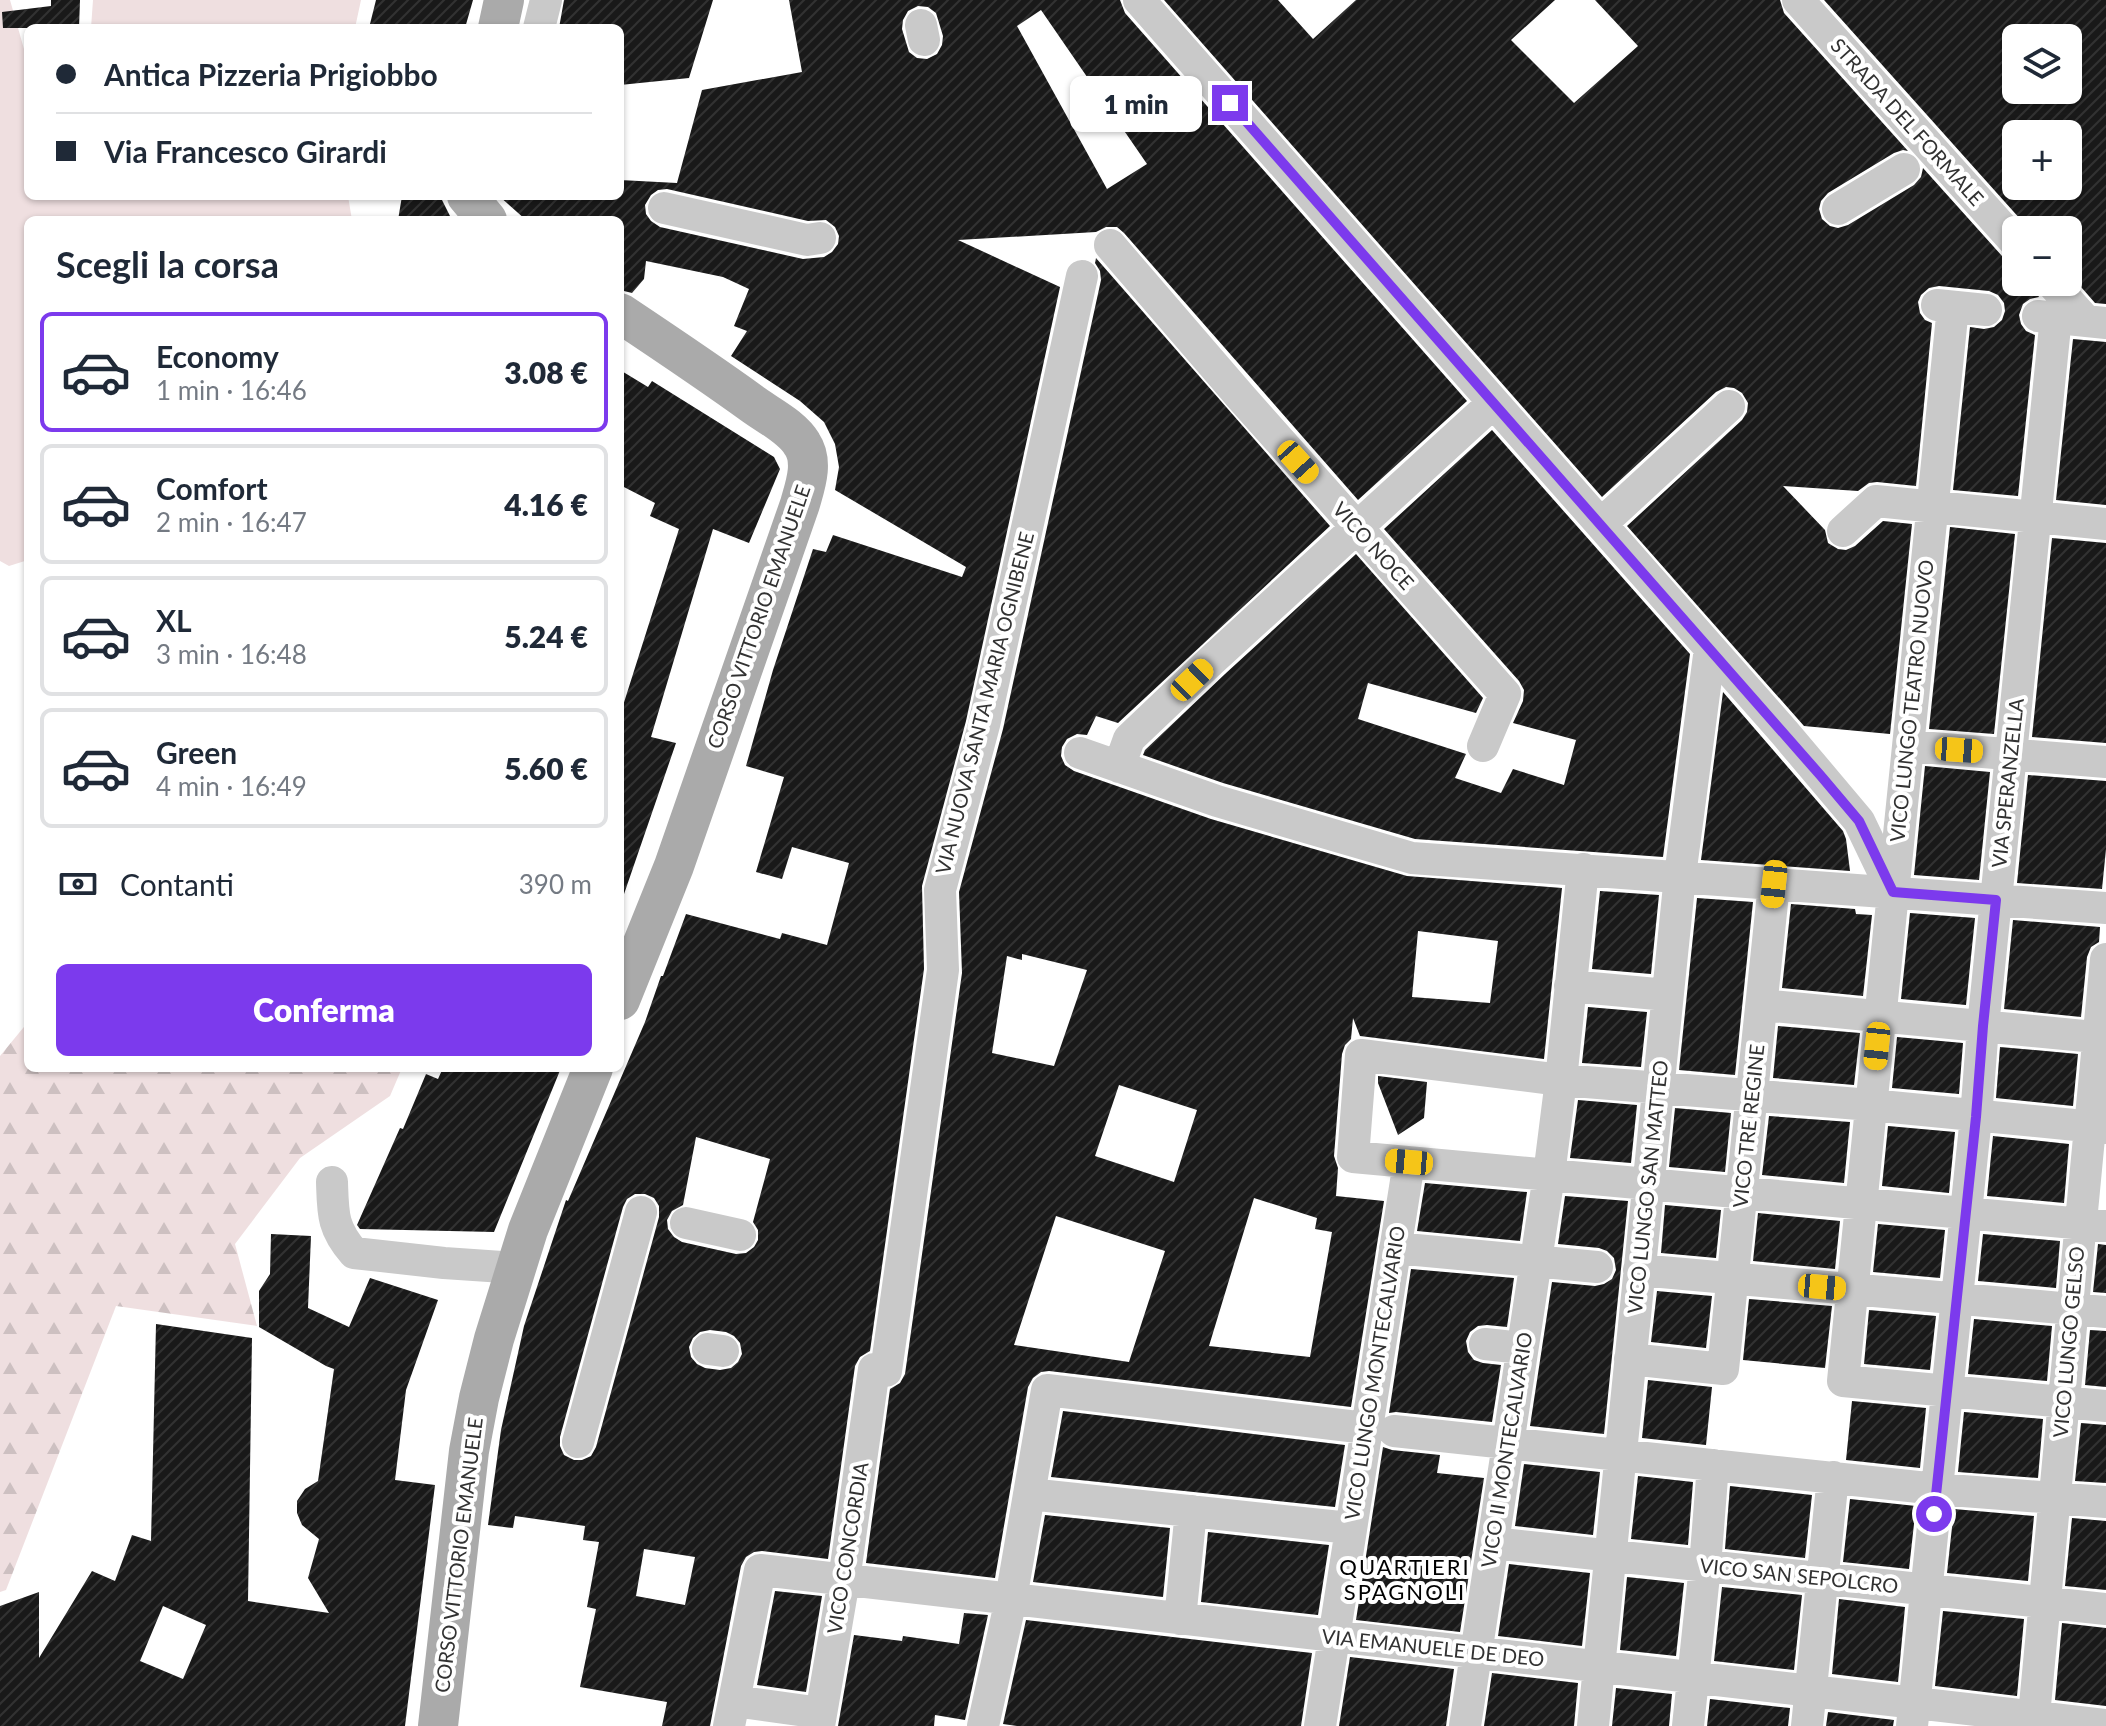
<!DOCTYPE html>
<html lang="it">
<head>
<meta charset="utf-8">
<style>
	body { margin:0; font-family:Lato,sans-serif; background:#f6f6f7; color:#1f2937; height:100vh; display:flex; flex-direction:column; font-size:30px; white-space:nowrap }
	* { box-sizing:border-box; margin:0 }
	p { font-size:26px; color:#747a83 }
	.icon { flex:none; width:44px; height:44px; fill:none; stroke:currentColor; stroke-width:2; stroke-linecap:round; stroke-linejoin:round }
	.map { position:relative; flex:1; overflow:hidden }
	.details { position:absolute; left:24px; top:216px; width:600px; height:856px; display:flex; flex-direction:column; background:#fff; border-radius:12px; box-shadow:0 2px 6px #0004 }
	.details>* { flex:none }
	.guide { position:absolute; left:24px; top:24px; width:600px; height:176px; border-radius:12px; box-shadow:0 2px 6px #0004; display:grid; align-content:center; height:176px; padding:0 32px; background:#fff }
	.tools { position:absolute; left:2002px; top:24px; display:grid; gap:16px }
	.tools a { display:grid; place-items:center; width:80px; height:80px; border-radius:12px; background:#fff; box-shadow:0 2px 6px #0004; font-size:40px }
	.end { position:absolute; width:36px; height:36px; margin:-18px; border:10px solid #7c3aed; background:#fff; box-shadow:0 0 0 4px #fff }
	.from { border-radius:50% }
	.bubble { position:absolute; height:56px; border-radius:12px; background:#fff; box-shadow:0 2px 6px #0004; font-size:26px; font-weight:800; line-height:56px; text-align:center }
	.car { position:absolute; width:24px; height:48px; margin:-24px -12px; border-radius:10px; box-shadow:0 0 6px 2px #0007; background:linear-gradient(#f5c518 24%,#345 0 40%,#f5c518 0 76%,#345 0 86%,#f5c518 0) }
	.guide b { display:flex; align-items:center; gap:28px; height:76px; font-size:30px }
	.guide b+b { border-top:2px solid #e0e1e3 }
	.guide i { width:20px; height:20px; background:#1f2937 }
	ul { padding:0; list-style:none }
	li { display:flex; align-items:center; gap:24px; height:120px; margin:0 16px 12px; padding:0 16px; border:4px solid #e0e1e3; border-radius:12px }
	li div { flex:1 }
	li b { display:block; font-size:30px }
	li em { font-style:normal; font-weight:800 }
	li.selected { border-color:#7c3aed }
	li>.icon { width:72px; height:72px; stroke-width:1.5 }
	h2 { padding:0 32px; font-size:36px; line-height:96px }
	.pay { display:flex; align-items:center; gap:20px; height:88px; padding:0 32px; font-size:30px }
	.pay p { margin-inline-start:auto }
	.primary-button { display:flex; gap:16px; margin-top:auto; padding:16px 32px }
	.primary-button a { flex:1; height:92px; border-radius:12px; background:#7c3aed; color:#fff; font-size:32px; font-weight:800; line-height:92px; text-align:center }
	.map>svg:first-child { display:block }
	.grass { fill:#efdfe0 }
	.forest { fill:url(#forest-firs) }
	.building { fill:url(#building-hatch); fill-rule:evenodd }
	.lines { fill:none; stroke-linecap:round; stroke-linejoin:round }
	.minor { stroke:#c9c9c9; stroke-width:32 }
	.major { stroke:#aaa; stroke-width:40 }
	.route { stroke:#7c3aed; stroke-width:10 }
	.labels { text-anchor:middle; stroke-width:8; stroke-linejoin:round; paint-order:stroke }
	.street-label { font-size:20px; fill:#323232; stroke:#fff }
	.neighbourhood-label { font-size:22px; letter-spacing:2px; fill:#000; stroke:#fff }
</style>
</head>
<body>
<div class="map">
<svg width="2106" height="1726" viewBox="0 0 2106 1726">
	<defs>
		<pattern id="forest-firs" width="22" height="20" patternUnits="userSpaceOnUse" patternTransform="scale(2)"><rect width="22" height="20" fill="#efdfe0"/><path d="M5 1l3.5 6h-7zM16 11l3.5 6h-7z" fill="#cdc0c1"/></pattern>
		<pattern id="building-hatch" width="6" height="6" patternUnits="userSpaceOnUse" patternTransform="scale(2)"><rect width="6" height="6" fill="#191919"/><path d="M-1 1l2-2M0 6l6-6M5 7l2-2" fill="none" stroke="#323232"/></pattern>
	</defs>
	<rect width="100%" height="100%" fill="#fff"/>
	<path class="grass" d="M0,0h10l18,63v133h320l4,24h-324v340l-19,6 -9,-5z
		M93,0h268l-6,28h-264z"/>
	<path class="forest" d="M28,1022v46h374l-12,28 -90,62 -65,86 22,82 -141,-20 -110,284 -6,2v-536z"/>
	<path class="building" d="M51,0h29l-1,28h-76l-1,-16 49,-6z
		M376,0h97l-8,28h-96z
		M564,0h149l-24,78 -69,7v-57h-61z
		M789,0h331l5,13 342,388 -109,99 -234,-267 -7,-6h-11l-10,5 -138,8 102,47 -94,434 -44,165 2,83 -54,382 -10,6 -5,9 -27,193 -66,-8 -8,1 -8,5 -5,9 -31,160h-48l5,-24 -87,-15 16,-78 -9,-2 12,-65 -16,-2 2,-14 -70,-10 -2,12 -25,-3 13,-95 23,-104 42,-126 2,1 77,-179 16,-46h2l23,-62 94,25 2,-6 45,12 22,-82 -57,-16 -10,32 -26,-7 28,-95 -38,-11 27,-96 40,-121 13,3 7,-17 129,42 4,-10 -131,-77 4,-23 -4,-23 -11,-22 -24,-21 -69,-45 16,-25 -13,-5 15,-37 -26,-12 -77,-16 -2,18 -12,14 -12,-3v-70h-94l-27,-24h121v-16l57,3 25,-93 100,-18zM918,6l10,1 8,6 7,23 -1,9 -5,9 -10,5 -10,-1 -8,-6 -7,-23 1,-9 5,-9zM1041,10l106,154 -40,25 -90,-163zM667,189l141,32 18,-1 9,7 4,9 -1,8 -6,8 -8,5 -21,2 -143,-32 -9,-6 -5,-7 -1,-9 6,-10 7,-5zM696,1137l74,22 -17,63 5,8v10l-4,7 -8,6 -10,1 -54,-12 -8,-5 -6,-8 -1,-9 5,-9 11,-6zM635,1194h10l9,4 5,8v11l-63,230 -5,9 -9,4h-8l-10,-5 -4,-9v-9l63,-230 4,-8zM710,1330l16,2 8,4 6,7 2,11 -4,8 -7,6 -11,2 -15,-2 -8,-4 -6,-7 -2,-10 4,-9 7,-6zM644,1549l51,8 -10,48 -49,-9z
		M1164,0h114l35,39 43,-39h199l-44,40 63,63 64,-57 -43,-46h185l4,13 124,138 -5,-1 -9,3 -66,40 -7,8 -2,8 3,10 8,7 8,2 10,-3 66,-40 7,-8 2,-9 79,88 7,5h7v21h17v5l6,10 -9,2 -7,5 -4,11 2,9 5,7 9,4 -17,161 -65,-6 17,-163 14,2 10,-2 8,-7 3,-9 -1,-8 -6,-8 -9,-4 -50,-5 -10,2 -8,7 -3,7 2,11 5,7 7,3 -16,163 -39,-4 -8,1 -11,8 -75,-5 42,44 3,13 10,6 8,1 9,-4 28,-25 29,3 -22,210 -86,-8 -177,-200 115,-106 5,-8 1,-9 -6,-10 -8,-5 -8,-1 -10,5 -114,105z
		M1824,0h282v304l-11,-1 -27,-31v-42h-38zM2016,38h52v52h-52zM2016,134h52v52h-52z
		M402,196h38l12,24h-54z
		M1096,258l234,268 -212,197 -22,-7 -9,19 -10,-1 -10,5 -5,8 -1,9 4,9 9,6 137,48 196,57 155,12 -18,171 -184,-23 -7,-18 -2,21 -6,6 -3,9 -8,102 4,12 -2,28 48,5 -33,206 -302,-36 -8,1 -8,6 -5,9 -33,191 -129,-15 24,-174 10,-6 5,-9 57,-401 -3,-81 44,-163 98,-449 -1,-9 -5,-8zM1418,931l80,10 -8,62 -78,-6zM1022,954l65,16 -33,96 -62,-13 15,-97 15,4zM1119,1085l78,25 -23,72 -79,-26zM1254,1198l63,20 -2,11 17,3 -22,125 -101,-11zM1056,1216l109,35 -36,111 -115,-17z
		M2073,339l33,3v163l-50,-5z
		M620,370l28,17 4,-6 122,76 6,12 -31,74 -36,-14 -62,208 25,6 -53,154 -3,-1v-181l59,-186 -29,-13 5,-13 -35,-18z
		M1492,430l198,224 -27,203 -248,-18 -192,-56 -80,-28 2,-5 80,-76 131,-120 127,144 -7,15 -108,-30 -10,36 108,35 -11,24 46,15 12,-24 51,16 12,-45 -63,-17 10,-22 1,-11 -5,-9 -135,-152z
		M1950,527l65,7 -21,200 -65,-5z
		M2052,538l54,5v200l-74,-6z
		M1723,692l120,139 3,8 4,32 -149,-11z
		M1925,766l65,6 -11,108 -65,-5z
		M2028,775l78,6v68l-4,40 -85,-6z
		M1600,891l59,4 -8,79 -59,-5z
		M1697,898l56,4 -18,173 -56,-5z
		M1791,904l64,5 1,5 16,1 -9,81 -81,-8z
		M1910,913l65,5 -9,87 -65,-6z
		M2013,920l87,7 -1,15 -8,5 -4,10 -6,60 -77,-8z
		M1588,1007l59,5 -6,55 -59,-4z
		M1778,1026l82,7 -6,52 -81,-7z
		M1897,1037l66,6 -4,51 -67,-6z
		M2000,1047l78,7 -5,52 -77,-8z
		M443,1068h118l-67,164 -134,-3 -3,-4 43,-97 3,1 23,-55 12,5z
		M1378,1076l49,6 -3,36 -26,17 -20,-52z
		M1578,1100l59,5 -6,58 -61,-5z
		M1675,1108l56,5 -6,59 -56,-5z
		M1769,1116l81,6 -6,61 -82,-8z
		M1888,1126l67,6 -6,61 -67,-7z
		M1993,1136l76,8 -5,59 -77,-7z
		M1425,1183l102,9 -7,49 -103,-10z
		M1565,1196l63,5 -24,233 -74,-8 22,-144 43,4 9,-2 8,-5 4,-9 -2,-12 -7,-7 -8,-3 -41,-4z
		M1665,1205l56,5 -5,48 -55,-5z
		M1758,1213l82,8 -5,48 -82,-8z
		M1878,1224l67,6 -5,48 -67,-6z
		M271,1234l40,2 -3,72 41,19 21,-49 68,22 -32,90 -11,90 40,5 -30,241h-405v-120l39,-14v66l53,-87 23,10 17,-46 19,6 5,-217 96,14 -4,263 81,12 -21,-35 11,-39 -17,-14 -5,-12v-12l8,-12 13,-8 16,-112 -8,-3 -67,-39v-36l11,-17zM163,1606l43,19 -23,54 -43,-18z
		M1983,1234l77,7 -4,47 -78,-7z
		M2098,1244l8,1v48l-13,-1z
		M1411,1269l103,9 -7,49 -20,-2 -9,1 -8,6 -4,9 2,11 6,8 9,3 18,2 -9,57 -96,-10 -7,1z
		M1657,1291l55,5 -6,52 -55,-6z
		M1749,1299l83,7 -7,62 -82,-8z
		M1869,1310l67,6 -6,54 -66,-6z
		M1974,1319l78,7 -5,55 -79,-7z
		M2090,1330l16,1v56l-21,-2z
		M1648,1380l64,7 -6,58 -64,-7z
		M1852,1401l74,7 -6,60 -74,-8z
		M1063,1411l282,34 -10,62 -284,-30z
		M1964,1412l79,7 -5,59 -80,-6z
		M2081,1423l25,2v58l-31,-2z
		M1383,1447l9,3 48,5 -3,18 47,5 -24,154 -104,-12z
		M1524,1464l76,8 -7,63 -78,-9z
		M1638,1476l55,6 -5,63 -57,-6z
		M1730,1486l82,9 -7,63 -80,-9z
		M1850,1499l66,7 -7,63 -66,-7z
		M1954,1509l80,7 -6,65 -81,-8z
		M1045,1515l125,13 -7,69 -130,-15z
		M2072,1518l34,3v69l-41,-4z
		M1208,1532l121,13 -11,70 -117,-13z
		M1509,1564l81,9 -8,73 -84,-10z
		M1627,1577l57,6 -8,73 -56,-6z
		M1722,1587l80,8 -8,75 -80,-9z
		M775,1591l47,5 -16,96 -49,-7z
		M1839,1599l66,8 -7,75 -66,-8z
		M1943,1611l81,8 -7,77 -82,-10z
		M964,1613l24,2 -23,105 -30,-5 -1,11h-96l16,-91 48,6 1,-5 56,8z
		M1026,1620l286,33 -11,73h-284l-14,-2z
		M2062,1623l44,5v78l-51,-6z
		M1350,1657l104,12 -8,57h-107z
		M1492,1673l86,10 -4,43h-90z
		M1616,1688l56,6 -3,32h-57z
		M1710,1699l80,9 -2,18h-81z
		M1828,1712l66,8 -1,6h-67z"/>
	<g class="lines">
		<path class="minor" d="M1139,0l645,732 75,89 34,71
			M1798,0l218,243
			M921,25l3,15
			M539,28l7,-28
			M664,208l143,32 13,-2
			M1838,209l66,-40
			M1110,245l130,151 265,298 -22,52
			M2051,282l34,38
			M1937,305l49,5
			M1953,307l-110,1074 263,25
			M2038,316l68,7
			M1601,524l128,-118
			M1843,531l33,-30 230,23
			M1908,746l198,16
			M1080,753l137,48 195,57 694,50
			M1119,767l10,-28 83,-79 281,-257
			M1570,986l97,9
			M1762,1005l344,33
			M2106,1128l-235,-23 -310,-25 -200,-25 -8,102 753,69
			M332,1182c1,31 0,46 22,71l90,10 72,5
			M686,1223l54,12
			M1395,1248l202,19
			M1639,1270l467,42
			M1485,1344l37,4
			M708,1349l15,2
			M1630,1359l93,10 51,-485
			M1394,1431l543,58 169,13
			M578,1442l63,-230
			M1029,1494l321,34
			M1493,1543l613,66
			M1180,1619l11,-108
			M734,1701l87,12
			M729,1726l31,-156 1346,155
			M819,1726l25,-146 30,-211 12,2 57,-401 -3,-80 44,-165 98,-449
			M983,1726l28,-127 36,-209 319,38
			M1320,1726l89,-564
			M1465,1726l84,-551 12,-95 22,-211
			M1593,1726l87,-850 30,-228
			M1688,1726l17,-160 8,-101
			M1807,1726l26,-249
			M1912,1726l64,-609 7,-91 73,-709
			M2033,1726l73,-767"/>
		<path class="major" d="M498,28l6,-28
			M467,196l20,24
			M620,313c45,30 90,60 134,92 15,11 38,22 48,39 12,18 3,42 -2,60l-126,362 -54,134
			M438,1726l31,-275 10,-53 15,-59 34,-109 65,-162"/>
	</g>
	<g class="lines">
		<path class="route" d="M1230,103l591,673 38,45 34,71 103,8 -13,126 -7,91 -42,397"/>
	</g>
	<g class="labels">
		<g class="street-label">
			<text transform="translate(1907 122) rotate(48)" y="7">STRADA DEL FORMALE</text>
			<text transform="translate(1373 546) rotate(48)" y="7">VICO NOCE</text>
			<text transform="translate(759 617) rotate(-71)" y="7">CORSO VITTORIO EMANUELE</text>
			<text transform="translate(1912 701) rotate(-84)" y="7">VICO LUNGO TEATRO NUOVO</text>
			<text transform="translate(985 703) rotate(-76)" y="7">VIA NUOVA SANTA MARIA OGNIBENE</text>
			<text transform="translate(2008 783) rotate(-84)" y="7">VIA SPERANZELLA</text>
			<text transform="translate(1749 1126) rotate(-84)" y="7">VICO TRE REGINE</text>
			<text transform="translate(1648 1187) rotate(-84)" y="7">VICO LUNGO SAN MATTEO</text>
			<text transform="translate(2069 1342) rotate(-85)" y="7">VICO LUNGO GELSO</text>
			<text transform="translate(1375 1373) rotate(-81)" y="7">VICO LUNGO MONTECALVARIO</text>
			<text transform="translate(1507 1450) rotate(-81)" y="7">VICO II MONTECALVARIO</text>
			<text transform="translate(848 1548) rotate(-81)" y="7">VICO CONCORDIA</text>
			<text transform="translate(459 1555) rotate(-83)" y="7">CORSO VITTORIO EMANUELE</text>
			<text transform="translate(1799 1576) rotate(6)" y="7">VICO SAN SEPOLCRO</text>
			<text transform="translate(1433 1648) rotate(6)" y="7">VIA EMANUELE DE DEO</text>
		</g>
		<g class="neighbourhood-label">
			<text x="1405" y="1575">QUARTIERI<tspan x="1405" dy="25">SPAGNOLI</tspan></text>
		</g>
	</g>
</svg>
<div class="tools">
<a><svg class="icon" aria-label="layers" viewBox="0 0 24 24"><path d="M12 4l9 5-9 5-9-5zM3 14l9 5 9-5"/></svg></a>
<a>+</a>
<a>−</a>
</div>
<i class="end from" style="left:1934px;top:1514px"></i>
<i class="end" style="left:1230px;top:103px"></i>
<div class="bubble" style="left:1070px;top:76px;width:132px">1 min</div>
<i class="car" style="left:1298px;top:462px;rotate:138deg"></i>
<i class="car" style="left:1192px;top:680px;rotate:46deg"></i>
<i class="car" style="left:1959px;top:750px;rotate:94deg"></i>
<i class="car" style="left:1774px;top:884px;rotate:186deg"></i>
<i class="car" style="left:1877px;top:1046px;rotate:186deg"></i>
<i class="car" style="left:1409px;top:1162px;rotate:275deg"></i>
<i class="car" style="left:1822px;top:1287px;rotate:95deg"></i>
<div class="guide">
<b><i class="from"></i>Antica Pizzeria Prigiobbo</b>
<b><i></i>Via Francesco Girardi</b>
</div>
<section class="details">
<h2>Scegli la corsa</h2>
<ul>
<li class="selected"><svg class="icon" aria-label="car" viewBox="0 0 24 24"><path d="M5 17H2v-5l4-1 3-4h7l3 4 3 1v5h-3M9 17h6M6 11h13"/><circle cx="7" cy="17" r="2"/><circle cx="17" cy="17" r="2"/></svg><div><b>Economy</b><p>1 min · 16:46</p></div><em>3.08 €</em></li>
<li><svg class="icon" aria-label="car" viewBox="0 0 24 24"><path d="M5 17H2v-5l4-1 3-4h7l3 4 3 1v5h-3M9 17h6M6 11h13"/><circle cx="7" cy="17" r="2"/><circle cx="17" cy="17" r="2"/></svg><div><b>Comfort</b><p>2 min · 16:47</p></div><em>4.16 €</em></li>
<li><svg class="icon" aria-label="car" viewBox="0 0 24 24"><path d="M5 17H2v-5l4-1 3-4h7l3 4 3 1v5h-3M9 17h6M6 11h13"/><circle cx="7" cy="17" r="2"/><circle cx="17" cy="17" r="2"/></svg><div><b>XL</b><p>3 min · 16:48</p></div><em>5.24 €</em></li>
<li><svg class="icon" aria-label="car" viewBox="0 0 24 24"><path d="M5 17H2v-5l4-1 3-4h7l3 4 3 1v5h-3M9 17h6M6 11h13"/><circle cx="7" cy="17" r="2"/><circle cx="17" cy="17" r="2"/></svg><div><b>Green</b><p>4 min · 16:49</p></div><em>5.60 €</em></li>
</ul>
<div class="pay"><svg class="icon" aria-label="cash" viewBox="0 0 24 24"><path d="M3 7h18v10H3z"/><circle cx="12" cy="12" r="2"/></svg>Contanti<p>390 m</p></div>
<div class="primary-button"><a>Conferma</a></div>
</section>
</div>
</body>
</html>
